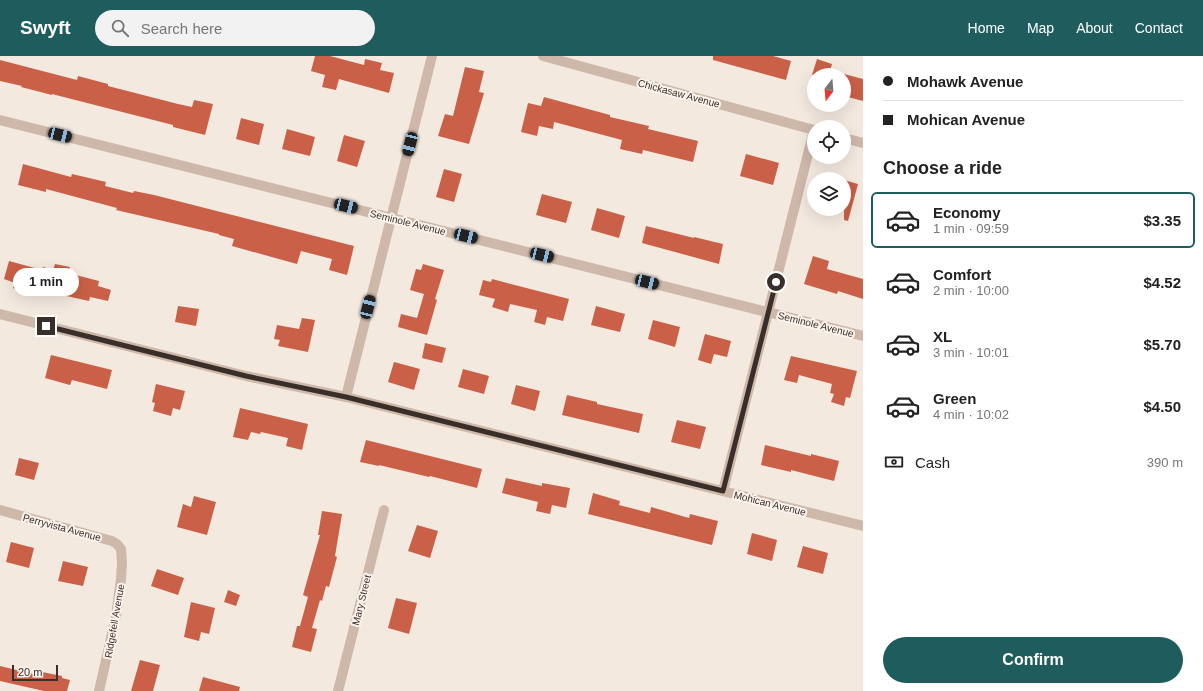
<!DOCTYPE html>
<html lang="en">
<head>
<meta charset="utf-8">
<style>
	body { margin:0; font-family:Arial,sans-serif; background:#f2f2f2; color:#222; height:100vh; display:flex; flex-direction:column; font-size:15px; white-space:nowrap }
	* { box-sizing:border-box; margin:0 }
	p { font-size:13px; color:#767676 }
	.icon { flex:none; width:22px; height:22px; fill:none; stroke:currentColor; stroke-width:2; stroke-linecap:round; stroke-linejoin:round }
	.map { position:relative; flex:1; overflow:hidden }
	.side { display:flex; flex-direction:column; background:#fff; width:340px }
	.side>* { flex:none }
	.guide { display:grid; align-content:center; height:88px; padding:0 20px; background:#fff }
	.needle { width:26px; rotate:196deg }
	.tools { position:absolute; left:807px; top:12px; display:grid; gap:8px }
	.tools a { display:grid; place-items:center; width:44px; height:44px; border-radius:50%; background:#fff; box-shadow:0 4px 16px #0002; font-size:20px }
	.scale { position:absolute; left:12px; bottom:10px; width:46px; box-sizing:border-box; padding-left:4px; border:2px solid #3a2e2a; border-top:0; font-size:11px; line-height:14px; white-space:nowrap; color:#3a2e2a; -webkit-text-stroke:3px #fbf3ec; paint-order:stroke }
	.end { position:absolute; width:18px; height:18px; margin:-9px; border:5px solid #3a2e2a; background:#fff; box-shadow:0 0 0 2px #fff }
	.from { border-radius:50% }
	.bubble { position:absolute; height:28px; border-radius:14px; background:#fff; box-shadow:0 4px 16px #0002; font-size:13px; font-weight:700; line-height:28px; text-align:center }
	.car { position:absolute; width:12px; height:24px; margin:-12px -6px; border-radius:5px; box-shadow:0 0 3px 1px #0007; background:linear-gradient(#222 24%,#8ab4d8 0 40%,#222 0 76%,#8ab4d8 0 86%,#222 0) }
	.guide b { display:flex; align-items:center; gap:14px; height:38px; font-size:15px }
	.guide b+b { border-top:1px solid #e0e0e0 }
	.guide i { width:10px; height:10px; background:#222 }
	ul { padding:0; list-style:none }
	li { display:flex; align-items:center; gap:12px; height:56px; margin:0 8px 6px; padding:0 12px; border:2px solid transparent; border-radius:6px }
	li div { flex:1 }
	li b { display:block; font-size:15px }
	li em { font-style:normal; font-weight:700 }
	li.active { border-color:#1e5c5d }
	li>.icon { width:36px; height:36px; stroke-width:1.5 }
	h2 { padding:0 20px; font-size:18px; line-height:48px }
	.pay { display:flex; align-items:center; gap:10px; height:44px; padding:0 20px; font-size:15px }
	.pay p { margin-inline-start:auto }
	.button { display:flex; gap:8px; margin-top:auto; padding:8px 20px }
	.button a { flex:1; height:46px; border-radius:24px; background:#1e5c5d; color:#fff; font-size:16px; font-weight:700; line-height:46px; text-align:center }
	header { display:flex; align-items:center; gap:24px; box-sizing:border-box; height:56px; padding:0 20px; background:#1e5c5d; color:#fff }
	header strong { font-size:19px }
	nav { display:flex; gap:22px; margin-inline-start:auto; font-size:14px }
	.search { width:280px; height:36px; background:#f2f2f2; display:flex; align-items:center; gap:10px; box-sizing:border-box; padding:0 14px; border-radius:22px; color:#767676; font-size:15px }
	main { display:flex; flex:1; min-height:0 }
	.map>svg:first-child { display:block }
	.building { fill:#c96047 }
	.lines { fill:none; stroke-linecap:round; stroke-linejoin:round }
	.street { stroke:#cdb8aa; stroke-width:10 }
	.route { stroke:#3a2e2a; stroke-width:5 }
	.labels { text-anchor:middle; stroke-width:4; stroke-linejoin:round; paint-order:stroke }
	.street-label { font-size:10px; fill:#3a2e2a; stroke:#fbf3ec }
</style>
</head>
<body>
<header>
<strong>Swyft</strong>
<div class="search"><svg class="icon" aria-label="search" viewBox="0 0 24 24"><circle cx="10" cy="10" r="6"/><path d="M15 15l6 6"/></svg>Search here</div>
<nav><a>Home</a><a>Map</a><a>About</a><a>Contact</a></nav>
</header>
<main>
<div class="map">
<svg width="863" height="635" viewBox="0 0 863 635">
	<rect width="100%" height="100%" fill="#f4e9df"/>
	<path class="building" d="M315,0h15l34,9 1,-6 17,4 -2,7 14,3 -5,20 -50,-14 -3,11 -14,-3 3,-12 -14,-4z
		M713,0h60l18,5 -5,19 -73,-20z
		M817,3l15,5 -3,11h-17z
		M0,4l77,20 1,-4 30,8v2l70,18 14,3 2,-7 19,4 -8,31 -32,-8v-2l-121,-31v1l-31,-8 1,-1 -22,-5z
		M465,11l19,4 -5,21 5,1 -15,51 -31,-8 7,-22 8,2z
		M844,18l19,5v22l-19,-5z
		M544,41l66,18v2l39,9 -1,3 50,12 -5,21 -50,-12 -1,4 -22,-5 2,-9 -68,-18 -1,7 -14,-3 -2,10 -16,-4 7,-29 13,3z
		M241,62l23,6 -5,21 -23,-6z
		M287,73l28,8 -5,19 -28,-7z
		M344,79l21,6 -8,26 -20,-6z
		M746,98l33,9 -6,22 -33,-9z
		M23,108l48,13 1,-3 34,8 -1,4 28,7 1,-2 20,4 200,51 -7,29 -18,-5 3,-11 -31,-8 -4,13 -65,-18 2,-7 -15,-4v-1l-103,-24 1,-2 -71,-19v3l-28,-7z
		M444,113l18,5 -8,28 -18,-5z
		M844,124l14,4 -10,37 -4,-1z
		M542,138l30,8 -6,21 -30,-8z
		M597,152l28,8 -6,22 -28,-8z
		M646,170l48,12v-1l29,7 -4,20 -77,-21z
		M813,200l16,5 -2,8 36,10v20l-25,-8 -1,3 -33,-10z
		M9,205l33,9 1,-3 10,3 2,-6 15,3 -2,6 31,8 -1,5 13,4 -3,11 -18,-4 -1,4 -27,-6 -36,-10 -2,7 -11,-4 2,-5 -11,-4z
		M423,208l21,6 -9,29 2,1 -10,35 -29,-8 3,-13 16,4 7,-24 -14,-4 6,-21 5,1z
		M492,223l77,20 -6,22 -16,-4 -2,8 -11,-3 3,-12 -27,-6 -2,8 -16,-5 3,-8 -16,-4 4,-15 8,2z
		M178,250l21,3 -3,17 -21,-4z
		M596,250l29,8 -5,18 -29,-7z
		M302,262l13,2 -7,32 -30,-6 2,-6 -6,-1 3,-14 22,4z
		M653,264l27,7 -5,20 -27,-8z
		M705,278l26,7 -4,16 -13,-3 -3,10 -13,-4z
		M425,287l21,5 -4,15 -20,-5z
		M51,299l61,15 -5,19 -35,-9 -2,5 -25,-7z
		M791,300l66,15 -7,27 -4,-1 -2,9 -13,-4 3,-8 -4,-1 2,-9 -33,-9 -2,8 -13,-3z
		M394,306l26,7 -6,21 -26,-8z
		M463,313l26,7 -5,18 -26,-7z
		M156,328l29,7 -5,19 -7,-2 -2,8 -18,-5 2,-8 -3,-1z
		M516,329l24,6 -5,20 -24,-7z
		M567,339l30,7v2l46,10 -4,19 -77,-18z
		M240,352l68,16 -6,26 -16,-4 2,-8 -27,-6 -1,2 -9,-2 -3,8 -15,-3z
		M677,364l29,7 -6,22 -29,-7z
		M366,384l116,29 -5,19 -47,-12 -1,1 -50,-12v1l-19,-4z
		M765,389l46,11v-2l28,7 -5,20 -43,-11v2l-30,-7z
		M19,402l20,5 -5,17 -19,-5z
		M506,422l36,8v-3l28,5 -4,20 -14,-3 -2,9 -14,-3 2,-9 -36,-9z
		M593,437l27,8 -1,4 31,8 1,-6 38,11 1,-4 28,7 -6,24 -124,-31z
		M194,440l22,6 -9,33 -30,-8 6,-23 8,3z
		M322,455l20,3 -7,42 2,1 -8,30 -3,-1 -4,15 -2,-1 -8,28 5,1 -6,23 -19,-5 5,-21h3l8,-29 -5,-2 17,-60h-2z
		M417,469l21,6 -8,27 -22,-7z
		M752,477l25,7 -5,21 -25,-7z
		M11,486l23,6 -5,20 -23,-6z
		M803,490l25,7 -5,21 -26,-7z
		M63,505l25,6 -5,19 -25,-5z
		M157,513l27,9 -6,17 -27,-9z
		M228,534l12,5 -4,11 -12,-4z
		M396,542l21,5 -8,31 -21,-6z
		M191,546l24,6 -6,26 -8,-2 -2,9 -15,-4z
		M140,604l20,5 -7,26h-22z
		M0,610l41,10 1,-4 20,4v2l8,2 -3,11h-23l-44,-10z
		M203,621l37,10 -1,4h-40z"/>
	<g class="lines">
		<path class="street" d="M543,0l271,74
			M0,64l863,216
			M844,82l19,5
			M0,258l246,62 100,21 517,129
			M346,341l86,-341
			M723,435l91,-361
			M0,454l112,31 5,3 4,5 1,14 -1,16 -5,37 -17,75
			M338,635l46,-181"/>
	</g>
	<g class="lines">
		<path class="route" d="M46,270l200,50 100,21 377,94 53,-209"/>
	</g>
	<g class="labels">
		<g class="street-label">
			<text transform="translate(679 37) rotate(15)" y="4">Chickasaw Avenue</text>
			<text transform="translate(408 166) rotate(14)" y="4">Seminole Avenue</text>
			<text transform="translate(816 268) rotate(14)" y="4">Seminole Avenue</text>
			<text transform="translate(770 447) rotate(14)" y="4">Mohican Avenue</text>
			<text transform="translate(62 471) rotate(15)" y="4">Perryvista Avenue</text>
			<text transform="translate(361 544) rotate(-76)" y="4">Mary Street</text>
			<text transform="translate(114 565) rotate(-80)" y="4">Ridgefell Avenue</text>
		</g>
	</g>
</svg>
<div class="tools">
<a><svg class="needle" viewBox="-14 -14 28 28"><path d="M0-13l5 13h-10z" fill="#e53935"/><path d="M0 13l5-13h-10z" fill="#767676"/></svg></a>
<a><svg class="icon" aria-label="locate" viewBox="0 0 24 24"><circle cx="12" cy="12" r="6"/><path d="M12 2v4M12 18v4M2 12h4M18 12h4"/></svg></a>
<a><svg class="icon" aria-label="layers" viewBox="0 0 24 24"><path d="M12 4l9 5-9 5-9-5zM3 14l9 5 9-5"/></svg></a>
</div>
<div class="scale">20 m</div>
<i class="end from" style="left:776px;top:226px"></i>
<i class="end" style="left:46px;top:270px"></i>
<div class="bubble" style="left:13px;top:212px;width:66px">1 min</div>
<i class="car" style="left:60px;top:79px;rotate:104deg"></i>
<i class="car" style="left:410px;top:88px;rotate:194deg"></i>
<i class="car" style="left:346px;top:150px;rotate:104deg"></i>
<i class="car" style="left:466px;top:180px;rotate:104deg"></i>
<i class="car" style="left:542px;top:199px;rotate:104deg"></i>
<i class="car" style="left:647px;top:226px;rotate:104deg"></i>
<i class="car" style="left:368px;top:251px;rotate:14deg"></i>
</div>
<section class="side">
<div class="guide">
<b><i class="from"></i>Mohawk Avenue</b>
<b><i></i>Mohican Avenue</b>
</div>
<h2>Choose a ride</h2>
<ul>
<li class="active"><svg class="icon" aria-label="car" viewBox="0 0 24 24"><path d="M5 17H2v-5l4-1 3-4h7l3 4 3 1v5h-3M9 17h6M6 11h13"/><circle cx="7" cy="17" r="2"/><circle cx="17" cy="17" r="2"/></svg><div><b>Economy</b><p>1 min · 09:59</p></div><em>$3.35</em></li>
<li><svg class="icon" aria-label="car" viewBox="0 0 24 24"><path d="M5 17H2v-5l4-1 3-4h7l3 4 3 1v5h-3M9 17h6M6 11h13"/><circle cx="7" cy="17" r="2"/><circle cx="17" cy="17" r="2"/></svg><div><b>Comfort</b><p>2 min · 10:00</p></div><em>$4.52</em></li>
<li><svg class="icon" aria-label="car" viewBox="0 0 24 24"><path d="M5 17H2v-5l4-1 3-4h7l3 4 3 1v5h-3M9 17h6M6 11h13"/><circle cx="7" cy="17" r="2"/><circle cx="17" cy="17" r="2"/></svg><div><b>XL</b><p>3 min · 10:01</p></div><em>$5.70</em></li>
<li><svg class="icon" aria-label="car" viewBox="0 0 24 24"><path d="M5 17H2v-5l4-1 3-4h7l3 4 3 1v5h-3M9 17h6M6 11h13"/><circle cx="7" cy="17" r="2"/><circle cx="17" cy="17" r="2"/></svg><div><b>Green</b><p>4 min · 10:02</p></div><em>$4.50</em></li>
</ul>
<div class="pay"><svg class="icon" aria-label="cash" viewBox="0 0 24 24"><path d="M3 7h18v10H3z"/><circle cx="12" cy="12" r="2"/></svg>Cash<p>390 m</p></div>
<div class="button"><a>Confirm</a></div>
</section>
</main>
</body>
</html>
